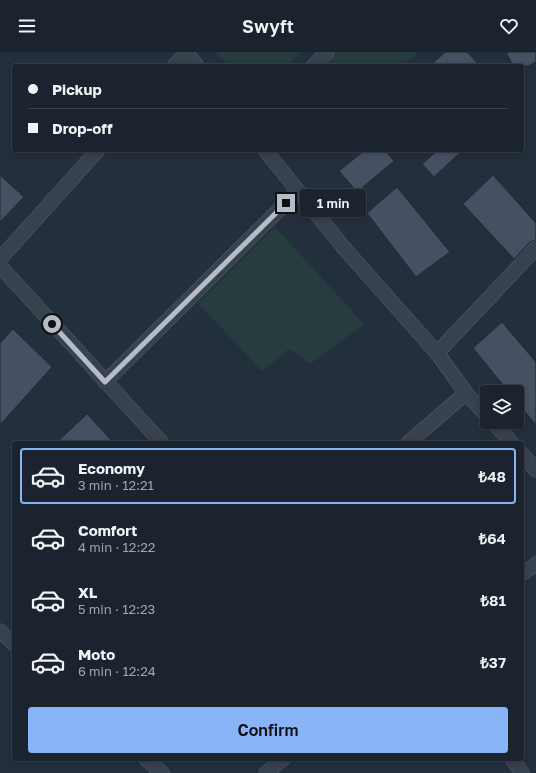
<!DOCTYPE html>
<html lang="en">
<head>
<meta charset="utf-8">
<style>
	body { margin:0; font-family:"Golos Text",sans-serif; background:#282f3a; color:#f1f3f6; height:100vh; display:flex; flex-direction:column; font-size:15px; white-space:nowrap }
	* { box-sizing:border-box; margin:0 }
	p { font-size:13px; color:#a0a4aa }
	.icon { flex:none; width:22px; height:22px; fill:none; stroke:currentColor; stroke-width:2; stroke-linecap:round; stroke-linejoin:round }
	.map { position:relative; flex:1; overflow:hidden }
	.sheet { position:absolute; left:12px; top:389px; width:512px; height:320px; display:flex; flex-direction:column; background:#1b232e; border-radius:4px; box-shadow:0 2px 6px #0003,0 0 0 1px #39404a }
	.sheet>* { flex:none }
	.hud { position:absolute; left:12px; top:12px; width:512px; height:88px; border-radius:4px; box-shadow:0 2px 6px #0003,0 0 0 1px #39404a; display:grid; align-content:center; height:88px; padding:0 16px; background:#1b232e }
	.fabs { position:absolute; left:480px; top:333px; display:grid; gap:8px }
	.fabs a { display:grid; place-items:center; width:44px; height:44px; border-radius:4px; background:#1b232e; box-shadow:0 2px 6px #0003,0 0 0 1px #39404a; font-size:20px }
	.end { position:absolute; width:18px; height:18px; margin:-9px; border:5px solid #b4bcc9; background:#111; box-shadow:0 0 0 2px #111 }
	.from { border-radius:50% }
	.bubble { position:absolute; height:28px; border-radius:4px; background:#1b232e; box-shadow:0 2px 6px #0003,0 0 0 1px #39404a; font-size:13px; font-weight:600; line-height:28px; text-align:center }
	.hud b { display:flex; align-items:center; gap:14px; height:38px; font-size:15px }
	.hud b+b { border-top:1px solid #39404a }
	.hud i { width:10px; height:10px; background:#f1f3f6 }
	ul { padding:7px 0 0; list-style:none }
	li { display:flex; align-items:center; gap:12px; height:56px; margin:0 8px 6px; padding:0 8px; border:2px solid transparent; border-radius:4px }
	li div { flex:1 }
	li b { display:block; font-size:15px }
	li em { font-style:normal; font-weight:600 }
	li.selected { border-color:#8ab4f8 }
	li>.icon { width:36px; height:36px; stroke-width:1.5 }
	.primary-button { display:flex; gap:8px; margin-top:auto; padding:8px 16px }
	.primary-button a { flex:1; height:46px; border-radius:4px; background:#8ab4f8; color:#111; font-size:16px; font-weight:600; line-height:46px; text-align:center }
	header { display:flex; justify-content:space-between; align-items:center; height:52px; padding:0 16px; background:#1b232e; font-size:18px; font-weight:600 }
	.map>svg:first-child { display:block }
	.green { fill:#263c3f }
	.building { fill:#455162; stroke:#1f2835 }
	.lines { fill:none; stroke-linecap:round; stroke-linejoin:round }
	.minor-casing { stroke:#565f6c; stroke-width:15 }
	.minor { stroke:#38414e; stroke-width:14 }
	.route { stroke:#b4bcc9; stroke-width:5 }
</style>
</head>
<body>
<header><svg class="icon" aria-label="menu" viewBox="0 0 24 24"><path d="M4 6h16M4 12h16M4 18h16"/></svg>Swyft<svg class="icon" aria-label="heart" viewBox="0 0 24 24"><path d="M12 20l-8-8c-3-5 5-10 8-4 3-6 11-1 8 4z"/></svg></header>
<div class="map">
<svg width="536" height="721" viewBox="0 0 536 721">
	<rect width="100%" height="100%" fill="#242f3e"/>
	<path class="green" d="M215,0h86l-14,14h-58z
		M333,0h85l-15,14h-85z
		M275,175l89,97 -54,40 -21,-15 -27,22 -64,-68z"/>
	<path class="building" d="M445,0h22l13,14h-50z
		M506,0h30v10l-8,4h-15z
		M365,98h20l9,11 -37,31 -18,-21z
		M438,98h25l-29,27 -12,-13z
		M0,123l24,22 -24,25z
		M493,123l43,48v17l-6,2 -16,17 -51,-55z
		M397,135l53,65 -34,25 -49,-64z
		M502,270l34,40v63l-19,-23v-10h-21l7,-7 -30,-37z
		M13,277l39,38 -52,58v-82z
		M87,362l27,29h-58z"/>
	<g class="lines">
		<defs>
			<path id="minor" d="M186,0l11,14
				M174,14l13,-14
				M313,14l14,-14
				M265,98l79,98 93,105 29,40 21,23
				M0,207l98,-109
				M0,214l162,177
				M437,301l99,-105
				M105,330l193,-191
				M493,370l19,21
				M408,391l58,-50
				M522,402l14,16
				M522,522l14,-10
				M0,579l14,13
				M146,707l16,14
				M512,707l10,14
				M266,721l17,-14"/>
		</defs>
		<use href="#minor" class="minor-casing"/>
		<use href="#minor" class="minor"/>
	</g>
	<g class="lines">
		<path class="route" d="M52,272l53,58 181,-179"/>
	</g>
</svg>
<div class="fabs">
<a><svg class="icon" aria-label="layers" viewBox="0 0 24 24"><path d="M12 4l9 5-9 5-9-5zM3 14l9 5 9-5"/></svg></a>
</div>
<i class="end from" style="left:52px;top:272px"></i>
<i class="end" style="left:286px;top:151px"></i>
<div class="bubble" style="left:300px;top:137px;width:66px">1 min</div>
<div class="hud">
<b><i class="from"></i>Pickup</b>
<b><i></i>Drop-off</b>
</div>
<section class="sheet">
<ul>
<li class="selected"><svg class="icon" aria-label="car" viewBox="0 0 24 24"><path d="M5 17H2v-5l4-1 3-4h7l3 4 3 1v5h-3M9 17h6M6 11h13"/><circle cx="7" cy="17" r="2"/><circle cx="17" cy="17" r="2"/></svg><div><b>Economy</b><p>3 min · 12:21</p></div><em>₺48</em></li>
<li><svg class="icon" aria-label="car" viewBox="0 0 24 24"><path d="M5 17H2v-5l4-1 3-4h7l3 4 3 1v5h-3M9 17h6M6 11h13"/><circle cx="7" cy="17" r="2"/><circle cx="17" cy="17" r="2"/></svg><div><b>Comfort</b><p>4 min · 12:22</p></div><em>₺64</em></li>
<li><svg class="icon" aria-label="car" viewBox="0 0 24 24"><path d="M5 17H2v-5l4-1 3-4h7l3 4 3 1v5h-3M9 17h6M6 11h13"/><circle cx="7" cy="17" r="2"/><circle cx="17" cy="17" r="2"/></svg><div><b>XL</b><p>5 min · 12:23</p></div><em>₺81</em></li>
<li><svg class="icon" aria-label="car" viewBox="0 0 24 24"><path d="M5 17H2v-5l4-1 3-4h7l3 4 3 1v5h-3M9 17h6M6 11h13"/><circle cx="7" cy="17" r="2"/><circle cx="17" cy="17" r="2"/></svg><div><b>Moto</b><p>6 min · 12:24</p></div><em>₺37</em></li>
</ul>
<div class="primary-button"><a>Confirm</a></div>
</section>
</div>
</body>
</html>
